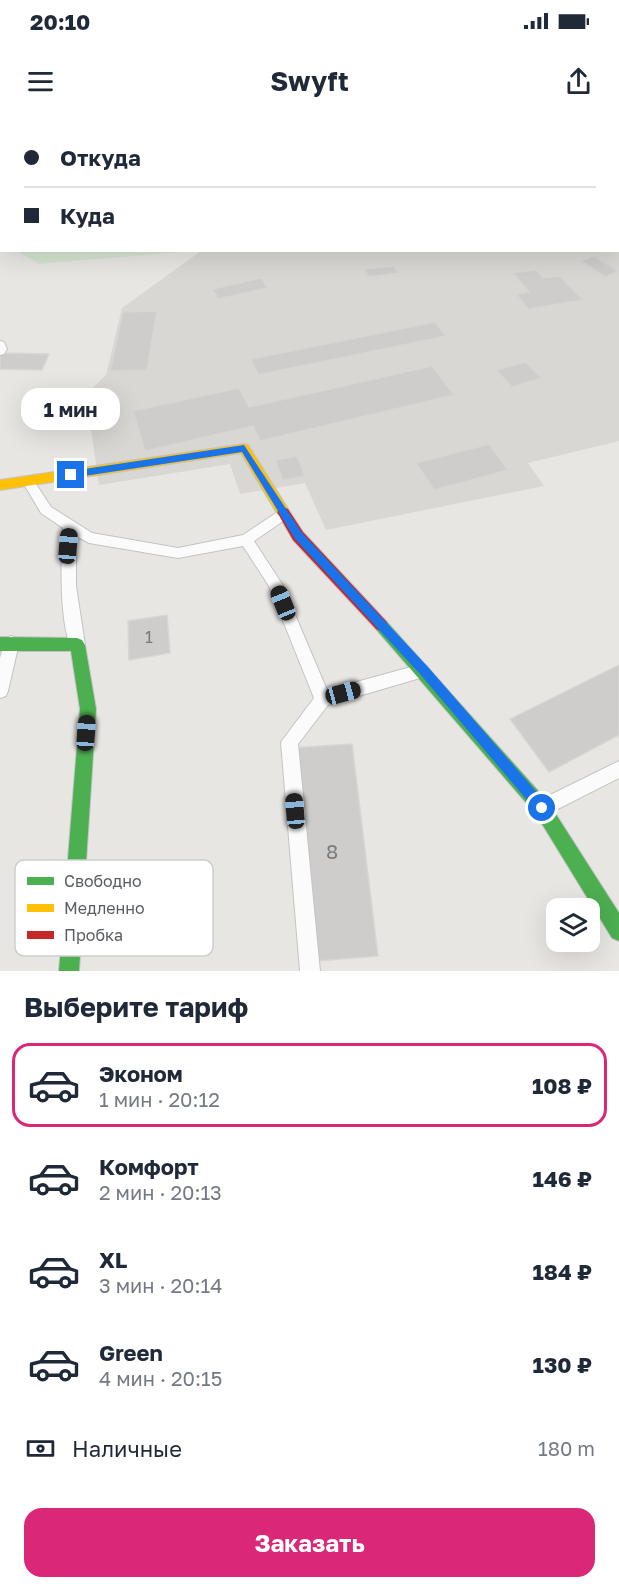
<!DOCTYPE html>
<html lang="ru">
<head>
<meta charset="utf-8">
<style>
	body { margin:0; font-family:"Golos Text",sans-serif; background:#f6f6f7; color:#1f2937; height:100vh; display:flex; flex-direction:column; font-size:22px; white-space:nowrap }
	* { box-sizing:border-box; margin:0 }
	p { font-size:20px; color:#747a83 }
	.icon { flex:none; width:33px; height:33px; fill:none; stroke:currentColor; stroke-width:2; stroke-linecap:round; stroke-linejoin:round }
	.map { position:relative; height:851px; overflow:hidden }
	.sheet { display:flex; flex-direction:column; background:#fff; flex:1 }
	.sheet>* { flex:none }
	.guide { position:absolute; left:0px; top:0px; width:620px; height:132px; box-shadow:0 6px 24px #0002; display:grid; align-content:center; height:132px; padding:0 24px; background:#fff }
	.tools { position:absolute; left:546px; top:778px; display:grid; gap:12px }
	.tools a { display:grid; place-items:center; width:54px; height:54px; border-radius:12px; background:#fff; box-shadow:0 6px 24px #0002; font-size:30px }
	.end { position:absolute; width:27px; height:27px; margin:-14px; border:8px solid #1a73e8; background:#fff; box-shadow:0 0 0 3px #fff }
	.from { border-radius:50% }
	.bubble { position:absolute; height:42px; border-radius:18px; background:#fff; box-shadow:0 6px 24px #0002; font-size:20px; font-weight:700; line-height:42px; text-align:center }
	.car { position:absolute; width:18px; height:36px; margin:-18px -9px; border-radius:8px; box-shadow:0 0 4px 2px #0007; background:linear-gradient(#222 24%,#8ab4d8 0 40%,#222 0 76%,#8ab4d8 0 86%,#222 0) }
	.guide b { display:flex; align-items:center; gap:21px; height:57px; font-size:22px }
	.guide b+b { border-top:2px solid #e0e1e3 }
	.guide i { width:15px; height:15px; background:#1f2937 }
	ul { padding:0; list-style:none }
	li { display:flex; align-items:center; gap:18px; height:84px; margin:0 12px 9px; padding:0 12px; border:3px solid transparent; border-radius:18px }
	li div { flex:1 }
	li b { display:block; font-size:22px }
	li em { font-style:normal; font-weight:700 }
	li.active { border-color:#db2777 }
	li>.icon { width:54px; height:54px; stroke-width:1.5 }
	h2 { padding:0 24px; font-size:27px; line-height:72px }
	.pay { display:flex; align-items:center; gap:15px; height:66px; padding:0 24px; font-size:22px }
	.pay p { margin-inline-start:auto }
	.action { display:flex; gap:12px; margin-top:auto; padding:12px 24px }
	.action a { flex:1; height:69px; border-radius:18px; background:#db2777; color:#fff; font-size:24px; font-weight:700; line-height:69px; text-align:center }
	.status { display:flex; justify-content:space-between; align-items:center; height:42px; padding:0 30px; background:#fff; direction:ltr }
	.status svg { height:16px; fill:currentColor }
	header { display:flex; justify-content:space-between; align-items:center; height:78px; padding:0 24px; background:#fff; font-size:27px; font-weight:700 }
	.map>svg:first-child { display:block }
	.industrial { fill:#d9d7d4 }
	.green { fill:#d3e4ce }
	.building { fill:#cfcdcb; stroke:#d8d5d2; stroke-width:1.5 }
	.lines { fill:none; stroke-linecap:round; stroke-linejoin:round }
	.lane-casing { stroke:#c4c3c4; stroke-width:2 }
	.street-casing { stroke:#c4c3c4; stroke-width:2 }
	.fast-casing { stroke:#c3c3c4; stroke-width:2 }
	.slow-casing { stroke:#c3c3c4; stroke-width:2 }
	.jam-casing { stroke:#c3c3c4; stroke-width:2 }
	.lane { fill:#fcfbfb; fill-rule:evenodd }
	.street { fill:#fcfbfb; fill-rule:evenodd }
	.fast { fill:#4caf50; fill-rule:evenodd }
	.slow { fill:#ffc107; fill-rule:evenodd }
	.jam { fill:#c62828; fill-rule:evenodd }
	.route { fill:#1a73e8 }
	.labels { text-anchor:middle; stroke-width:5; stroke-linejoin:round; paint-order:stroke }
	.number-label { font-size:16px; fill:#787a7c }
	.near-number-label { font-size:20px; fill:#787a7c }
	.key { fill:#fff; stroke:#cdcecf; stroke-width:1.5 }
	.key-label { font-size:16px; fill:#595d60 }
</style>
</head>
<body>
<div class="status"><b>20:10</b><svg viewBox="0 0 49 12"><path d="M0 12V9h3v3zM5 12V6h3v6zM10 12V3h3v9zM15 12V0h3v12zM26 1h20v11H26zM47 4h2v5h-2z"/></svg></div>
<header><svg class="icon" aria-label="menu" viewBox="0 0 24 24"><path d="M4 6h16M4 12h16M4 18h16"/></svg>Swyft<svg class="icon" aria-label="share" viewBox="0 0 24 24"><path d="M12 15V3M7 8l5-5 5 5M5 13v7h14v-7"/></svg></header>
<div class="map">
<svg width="619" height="851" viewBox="0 0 619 851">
	<rect width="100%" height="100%" fill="#e8e6e3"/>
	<path class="industrial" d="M619,96v225l-91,22 16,23 -218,44 -21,-47 -65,11 -10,-30 -131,21 -13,-91 20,-19 16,-67 79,-57 417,-1z"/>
	<path class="green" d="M17,131h174l-152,13z"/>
	<path class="building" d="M594,136l25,15 -14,6 -25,-16z
		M394,146l4,7 -29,4 -5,-8z
		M536,150l8,8 16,-2 23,24 -55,9 -12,-15 13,-2 -16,-19z
		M261,158l7,10 -50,11 -6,-10z
		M157,191l-10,59 -37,1 13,-59z
		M435,202l11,14 -188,39 -7,-16z
		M0,233l49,1 -7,16 -42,-1z
		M525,242l17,16 -30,9 -16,-17z
		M432,246l22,29 -194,46 -7,-15 -108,25 -12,-40 106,-23 10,19z
		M489,324l19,26 -74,20 -18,-27z
		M297,336l8,20 -22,4 -8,-20z
		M167,495l3,38 -41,7 -1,-39z
		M619,545v70l-70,37 -39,-53z
		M352,624l26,212 -73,6 -14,-214z"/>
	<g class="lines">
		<defs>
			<path id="lane" d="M0,221l4,1 3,7 -3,5 -4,1z
				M28,357l4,1 19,29 41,26 86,15 65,-13 36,-24h10l2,3 -2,3 -35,24 28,43 45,106 95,-26 5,2 3,5 -3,5 -99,29 -30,39 22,227h-20l-19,-229 33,-44 -45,-112 -26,-40 -65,12 -89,-15 -13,-7v50l9,59 -3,5 -5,2 -5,-2c-13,-27 -11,-92 -9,-122l-22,-15 -19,-32z
				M11,516l5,2 3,5 -11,48 -2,5 -6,2v-40l6,-20z
				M619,641v17l-69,35 -6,3 -6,-3 -3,-6 3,-6z"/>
			<path id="street" d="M257,0h19l1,2h-19z"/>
			<path id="fast" d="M2,123v7l-2,1v-7z
				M381,499l5,2 162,181 71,111v28l-7,-3 -76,-124 -160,-185 -2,-4 2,-4z
				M0,517l77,1 5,2 3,5 11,64 -17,262h-20l21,-262 -9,-58h-71z"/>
			<path id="slow" d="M104,0h6l-7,2z
				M244,324l4,1 40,64 1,3 -1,3h-10l-37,-62 -241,37v-10z"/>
			<path id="jam" d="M283,387l5,2 15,23 83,89 2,4 -2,4 -5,2 -5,-2 -83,-89 -16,-28z"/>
		</defs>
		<use href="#lane" class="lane-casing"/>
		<use href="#street" class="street-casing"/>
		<use href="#fast" class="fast-casing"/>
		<use href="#slow" class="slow-casing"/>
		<use href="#jam" class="jam-casing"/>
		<use href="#lane" class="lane"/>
		<use href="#street" class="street"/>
		<use href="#fast" class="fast"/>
		<use href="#slow" class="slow"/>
		<use href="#jam" class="jam"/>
	</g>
	<path class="route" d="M244,325l58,88 126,134 119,137v9h-9l-118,-139 -125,-135 -53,-87 -171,26 -4,-3 4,-4z"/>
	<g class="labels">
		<g class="number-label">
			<text x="149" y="523">1</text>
		</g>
		<g class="near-number-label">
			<text x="332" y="739">8</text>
		</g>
	</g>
	<rect x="15" y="740" width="198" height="96" rx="9" class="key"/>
	<rect x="27" y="757" width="27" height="8" fill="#4caf50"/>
	<rect x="27" y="784" width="27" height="8" fill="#ffc107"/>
	<rect x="27" y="811" width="27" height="8" fill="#c62828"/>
	<g class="key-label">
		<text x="64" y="767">Свободно</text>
		<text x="64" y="794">Медленно</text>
		<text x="64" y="821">Пробка</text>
	</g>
</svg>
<div class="tools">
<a><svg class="icon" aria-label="layers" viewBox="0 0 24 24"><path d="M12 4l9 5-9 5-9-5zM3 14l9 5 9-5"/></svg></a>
</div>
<i class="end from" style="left:542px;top:688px"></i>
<i class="end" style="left:71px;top:355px"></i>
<div class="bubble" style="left:21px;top:268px;width:99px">1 мин</div>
<i class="car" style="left:68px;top:426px;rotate:5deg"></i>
<i class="car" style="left:283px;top:483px;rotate:338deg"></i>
<i class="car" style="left:343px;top:573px;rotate:75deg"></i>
<i class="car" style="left:86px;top:613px;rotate:4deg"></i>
<i class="car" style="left:295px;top:691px;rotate:355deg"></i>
<div class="guide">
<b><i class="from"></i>Откуда</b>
<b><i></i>Куда</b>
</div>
</div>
<section class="sheet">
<h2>Выберите тариф</h2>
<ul>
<li class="active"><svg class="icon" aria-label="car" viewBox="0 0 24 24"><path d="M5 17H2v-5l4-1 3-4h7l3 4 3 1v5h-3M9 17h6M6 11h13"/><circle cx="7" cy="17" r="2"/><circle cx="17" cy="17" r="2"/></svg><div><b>Эконом</b><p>1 мин · 20:12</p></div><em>108 ₽</em></li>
<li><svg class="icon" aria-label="car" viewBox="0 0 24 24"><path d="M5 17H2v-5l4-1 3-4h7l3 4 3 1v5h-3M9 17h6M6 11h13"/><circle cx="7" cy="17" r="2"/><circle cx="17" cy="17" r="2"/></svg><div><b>Комфорт</b><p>2 мин · 20:13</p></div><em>146 ₽</em></li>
<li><svg class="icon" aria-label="car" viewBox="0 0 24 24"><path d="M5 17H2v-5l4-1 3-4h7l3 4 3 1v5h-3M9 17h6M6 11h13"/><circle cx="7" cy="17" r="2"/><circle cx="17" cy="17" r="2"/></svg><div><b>XL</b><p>3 мин · 20:14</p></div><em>184 ₽</em></li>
<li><svg class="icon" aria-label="car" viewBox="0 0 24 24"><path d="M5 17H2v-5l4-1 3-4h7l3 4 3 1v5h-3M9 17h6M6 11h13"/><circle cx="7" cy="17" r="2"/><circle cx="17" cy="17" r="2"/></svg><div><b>Green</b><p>4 мин · 20:15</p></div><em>130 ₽</em></li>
</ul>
<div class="pay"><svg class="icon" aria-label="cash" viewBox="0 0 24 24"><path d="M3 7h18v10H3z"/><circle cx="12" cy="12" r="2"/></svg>Наличные<p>180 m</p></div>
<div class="action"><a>Заказать</a></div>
</section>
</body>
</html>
